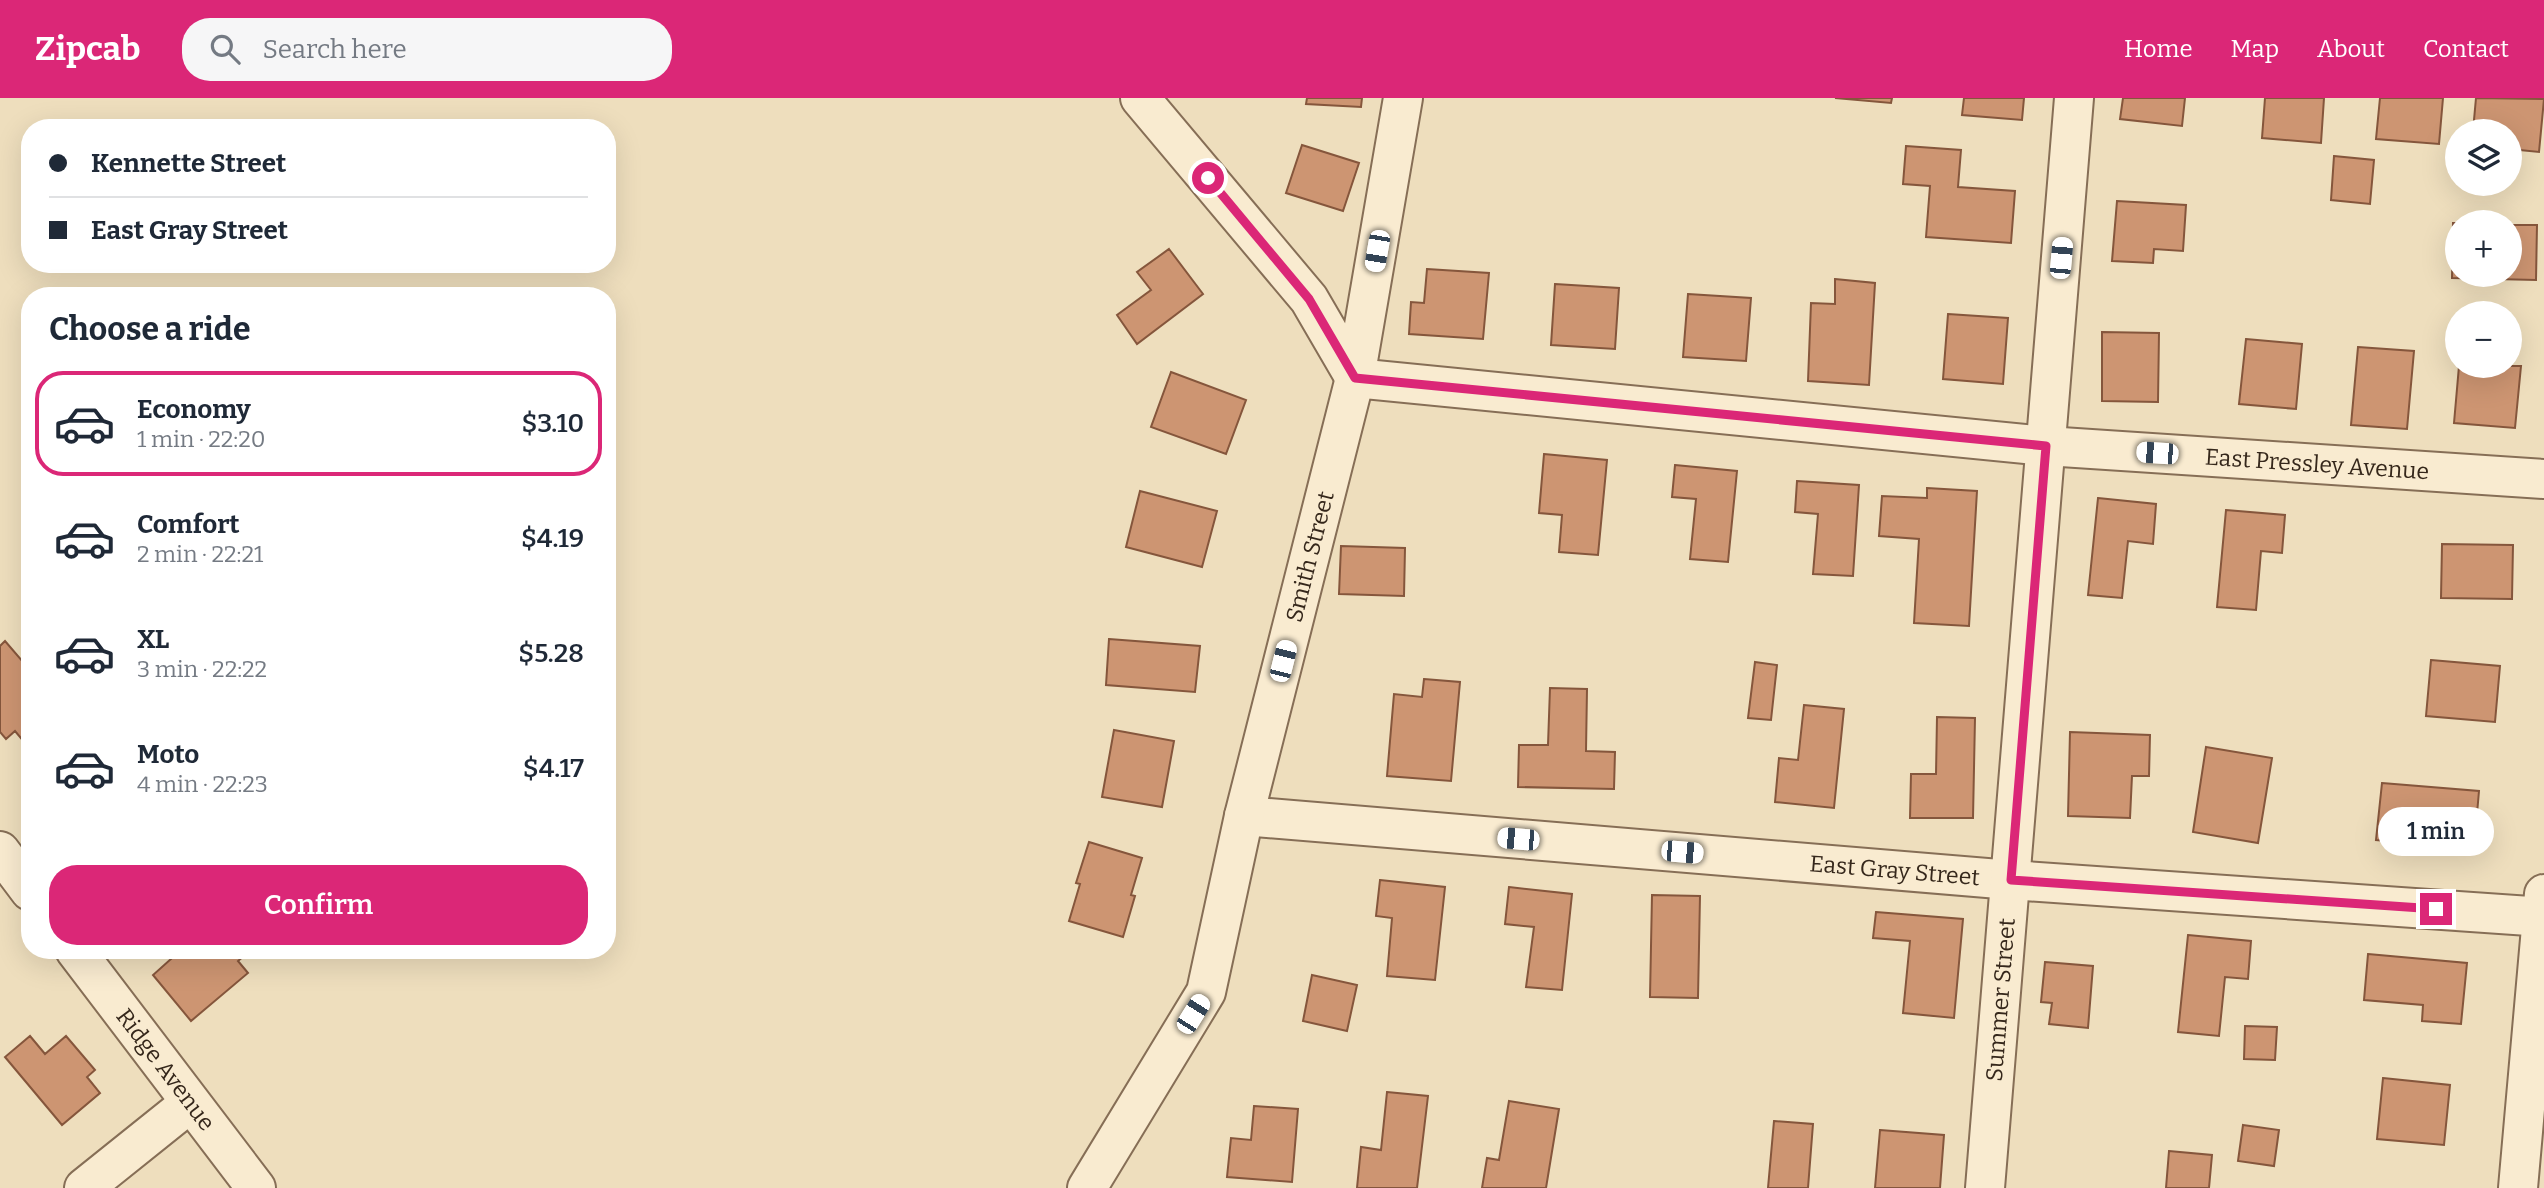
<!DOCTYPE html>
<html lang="en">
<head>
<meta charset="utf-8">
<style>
	body { margin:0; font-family:Bitter,serif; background:#f6f6f7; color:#1f2937; height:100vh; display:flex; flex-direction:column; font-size:26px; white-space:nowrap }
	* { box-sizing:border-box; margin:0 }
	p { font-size:23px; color:#747a83 }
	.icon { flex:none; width:38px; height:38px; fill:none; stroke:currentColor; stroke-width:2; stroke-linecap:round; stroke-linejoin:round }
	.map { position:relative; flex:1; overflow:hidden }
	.side { position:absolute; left:21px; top:189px; width:595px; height:672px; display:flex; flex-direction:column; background:#fff; border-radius:28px; box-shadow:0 7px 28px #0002 }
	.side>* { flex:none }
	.guide { position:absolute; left:21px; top:21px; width:595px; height:154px; border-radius:28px; box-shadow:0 7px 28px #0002; display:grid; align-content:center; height:154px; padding:0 28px; background:#fff }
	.fabs { position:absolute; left:2445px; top:21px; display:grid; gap:14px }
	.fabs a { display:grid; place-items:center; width:77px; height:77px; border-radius:50%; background:#fff; box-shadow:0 7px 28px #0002; font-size:35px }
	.end { position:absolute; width:32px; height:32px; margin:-16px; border:9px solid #db2777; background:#fff; box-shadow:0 0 0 4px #fff }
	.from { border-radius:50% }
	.bubble { position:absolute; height:49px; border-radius:24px; background:#fff; box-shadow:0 7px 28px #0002; font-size:23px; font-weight:600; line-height:49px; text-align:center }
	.car { position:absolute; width:21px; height:42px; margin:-21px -10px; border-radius:9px; box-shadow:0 0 5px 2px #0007; background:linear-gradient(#fff 24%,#345 0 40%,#fff 0 76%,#345 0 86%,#fff 0) }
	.guide b { display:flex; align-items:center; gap:24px; height:66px; font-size:26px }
	.guide b+b { border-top:2px solid #e0e1e3 }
	.guide i { width:18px; height:18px; background:#1f2937 }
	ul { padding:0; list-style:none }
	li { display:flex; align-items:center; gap:21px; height:105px; margin:0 14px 10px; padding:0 14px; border:4px solid transparent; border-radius:28px }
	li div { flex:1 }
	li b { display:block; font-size:26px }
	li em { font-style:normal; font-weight:600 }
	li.selected { border-color:#db2777 }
	li>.icon { width:63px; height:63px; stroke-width:1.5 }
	h2 { padding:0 28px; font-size:32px; line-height:84px }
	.action { display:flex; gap:14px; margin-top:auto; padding:14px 28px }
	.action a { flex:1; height:80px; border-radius:28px; background:#db2777; color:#fff; font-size:28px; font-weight:600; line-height:80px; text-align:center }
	header { display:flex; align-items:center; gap:42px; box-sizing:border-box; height:98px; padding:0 35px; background:#db2777; color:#fff }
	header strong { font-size:33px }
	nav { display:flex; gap:38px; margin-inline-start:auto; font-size:24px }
	.search { width:490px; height:63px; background:#f6f6f7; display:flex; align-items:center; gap:18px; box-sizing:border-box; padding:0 24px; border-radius:28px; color:#747a83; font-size:26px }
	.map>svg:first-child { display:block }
	.building { fill:#cd9572; stroke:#85563c; stroke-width:2 }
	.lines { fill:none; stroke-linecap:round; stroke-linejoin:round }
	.street-casing { stroke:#866e56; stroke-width:42 }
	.street { stroke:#f9ebd0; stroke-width:38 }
	.route { stroke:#db2777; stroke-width:9 }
	.labels { text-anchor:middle; stroke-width:5; stroke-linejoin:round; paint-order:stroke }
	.street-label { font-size:23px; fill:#35271b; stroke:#f6e8cc }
</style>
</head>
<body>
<header>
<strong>Zipcab</strong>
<div class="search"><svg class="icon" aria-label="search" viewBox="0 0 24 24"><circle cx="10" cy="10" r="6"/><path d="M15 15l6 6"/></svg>Search here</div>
<nav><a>Home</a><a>Map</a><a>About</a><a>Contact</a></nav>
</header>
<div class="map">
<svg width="2544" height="1090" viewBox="0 0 2544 1090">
	<rect width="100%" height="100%" fill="#eedebd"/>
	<path class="building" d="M1307,0h55l-1,9 -55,-3z
		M1835,0h57l-1,5z
		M1964,0h60l-2,22 -60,-5z
		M2123,0h62l-3,28 -62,-7z
		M2265,0h59l-3,45 -59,-5z
		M2380,0h63l-4,46 -63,-5z
		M2476,0l68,1 -5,53 -29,-3v-18h-37z
		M1302,47l57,18 -16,48 -57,-18z
		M1906,48l55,4 -3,37 57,4 -4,52 -85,-6 4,-51 -27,-2z
		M2334,58l40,4 -4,44 -39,-4z
		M2117,103l69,4 -3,46 -29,-2 -1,14 -41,-2z
		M2453,125h4v52h53v-50h27l-1,55 -84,-2z
		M1169,151l34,45 -66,50 -20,-29 34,-25 -14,-18z
		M1427,171l62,4 -6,66 -74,-5 2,-32 13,1z
		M1835,181l40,4 -6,102 -61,-4 3,-78 24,1z
		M1555,186l64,4 -4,61 -64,-4z
		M1688,196l63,4 -5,63 -63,-4z
		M1948,216l60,4 -5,66 -60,-5z
		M2102,234l57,1 -1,69 -56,-1z
		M2246,241l56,5 -6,65 -57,-5z
		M2358,249l56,4 -7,78 -56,-4z
		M2459,268h62l-6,62 -61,-5z
		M1171,274l75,28 -20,54 -75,-27z
		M1544,356l63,6 -9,95 -39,-3 3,-37 -23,-2z
		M1675,367l62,6 -9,91 -38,-3 6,-60 -24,-2z
		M1797,383l62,4 -6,91 -40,-2 5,-60 -23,-2z
		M1927,390l50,3 -8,135 -55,-3 5,-84 -40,-3 3,-40 45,2z
		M1140,393l77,20 -15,56 -76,-20z
		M2098,400l58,6 -3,40 -25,-3 -6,57 -34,-3z
		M2226,412l59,5 -3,38 -21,-2 -5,59 -39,-3z
		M2442,446l71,1 -1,54 -71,-1z
		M1341,448l64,2 -1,48 -65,-2z
		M1109,541l91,7 -5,46 -89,-7z
		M5,543l25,29v79l-15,-18 -9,8 -6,-7v-86z
		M2431,562l69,6 -5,56 -69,-6z
		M1755,564l22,3 -6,55 -23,-2z
		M1424,581l36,3 -9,99 -64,-5 7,-82 28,3z
		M1550,590l37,1 -1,62 29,1 -1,37 -96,-2 1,-42h29z
		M1804,607l40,4 -10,99 -59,-6 4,-44 19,2z
		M1937,619l38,1 -2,100h-63l1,-44h25z
		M1114,632l60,11 -12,66 -60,-10z
		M2070,634l80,3 -1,41h-17l-2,42 -62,-2z
		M2206,649l66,11 -14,85 -65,-11z
		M2382,685l97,8 -5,57 -98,-8z
		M1089,744l53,16 -11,37 4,1 -12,41 -54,-16 11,-37 -4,-1z
		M1380,782l65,7 -10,93 -48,-4 5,-58 -16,-2z
		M1509,789l63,7 -10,96 -36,-3 8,-60 -29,-3z
		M1652,797l48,1 -2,102 -48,-1z
		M1876,814l87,7 -9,99 -51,-5 7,-72 -37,-3z
		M2188,837l63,6 -3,38 -23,-2 -6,59 -41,-4z
		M181,852h70l-13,11 10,12 -57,48 -38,-46z
		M2368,856l99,9 -6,61 -39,-3 1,-16 -59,-5z
		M2045,864l48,4 -5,62 -39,-4 3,-21 -11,-1z
		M1312,877l45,10 -10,46 -44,-10z
		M2245,928l32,1 -2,33 -31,-1z
		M30,938l15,18 21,-18 29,34 -8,7 13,16 -38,32 -57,-68z
		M2383,980l67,7 -6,60 -67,-6z
		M1387,994l41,4 -11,92h-60l4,-41 20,3z
		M1509,1003l50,8 -13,79h-64l5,-30 12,2z
		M1254,1008l44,3 -6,73 -65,-5 4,-39 20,2z
		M1774,1023l39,3 -5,64h-40z
		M2243,1027l36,5 -5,36 -36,-5z
		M1880,1032l64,5 -4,53h-65z
		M2169,1053l43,4 -3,33h-43z"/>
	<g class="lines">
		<defs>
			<g id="street">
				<path id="s1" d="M1140,0l169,201 46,79 691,68 498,33"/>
				<path id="s2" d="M1244,718l767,64 533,37"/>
				<path d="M0,753l30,40"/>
				<path id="s3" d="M75,852l181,238"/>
				<path d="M84,1090l106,-85"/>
				<path id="s4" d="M1087,1090l119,-196 38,-176 111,-438 48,-280"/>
				<path id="s5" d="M1985,1090l89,-1090"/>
				<path d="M2518,1090l26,-294"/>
			</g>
		</defs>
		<use href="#street" class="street-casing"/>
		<use href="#street" class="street"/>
	</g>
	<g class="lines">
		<path class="route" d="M1208,80l101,121 46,79 691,68 -35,434 425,29"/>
	</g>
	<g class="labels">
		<g class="street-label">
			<text dy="8" stroke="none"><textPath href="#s1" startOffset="1320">East Pressley Avenue</textPath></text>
			<text dy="8" stroke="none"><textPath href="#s4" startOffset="677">Smith Street</textPath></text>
			<text dy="8" stroke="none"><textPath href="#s2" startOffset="653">East Gray Street</textPath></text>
			<text dy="8" stroke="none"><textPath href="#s5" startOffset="189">Summer Street</textPath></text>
			<text dy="8" stroke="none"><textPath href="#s3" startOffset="150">Ridge Avenue</textPath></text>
		</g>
	</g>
</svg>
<div class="fabs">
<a><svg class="icon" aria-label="layers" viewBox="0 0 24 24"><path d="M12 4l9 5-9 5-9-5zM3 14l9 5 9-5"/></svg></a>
<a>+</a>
<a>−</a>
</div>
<i class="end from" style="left:1208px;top:80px"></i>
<i class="end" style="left:2436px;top:811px"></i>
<div class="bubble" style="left:2378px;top:709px;width:116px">1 min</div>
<i class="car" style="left:1377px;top:153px;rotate:190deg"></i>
<i class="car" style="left:2061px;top:160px;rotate:5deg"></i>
<i class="car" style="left:2157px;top:355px;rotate:274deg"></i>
<i class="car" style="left:1283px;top:563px;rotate:14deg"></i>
<i class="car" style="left:1518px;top:741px;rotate:275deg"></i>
<i class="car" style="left:1682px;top:754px;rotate:95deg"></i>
<i class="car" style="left:1193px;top:916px;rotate:32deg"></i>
<div class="guide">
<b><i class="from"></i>Kennette Street</b>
<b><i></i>East Gray Street</b>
</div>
<section class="side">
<h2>Choose a ride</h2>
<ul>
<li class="selected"><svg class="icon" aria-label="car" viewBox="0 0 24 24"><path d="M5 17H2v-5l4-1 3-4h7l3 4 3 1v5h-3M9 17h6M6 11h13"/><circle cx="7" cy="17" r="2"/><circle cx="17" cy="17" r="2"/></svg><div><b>Economy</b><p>1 min · 22:20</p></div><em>$3.10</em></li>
<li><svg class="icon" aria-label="car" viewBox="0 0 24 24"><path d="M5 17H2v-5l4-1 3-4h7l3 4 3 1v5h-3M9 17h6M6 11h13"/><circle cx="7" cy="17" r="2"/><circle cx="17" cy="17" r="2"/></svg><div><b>Comfort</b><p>2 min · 22:21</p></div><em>$4.19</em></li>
<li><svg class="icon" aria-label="car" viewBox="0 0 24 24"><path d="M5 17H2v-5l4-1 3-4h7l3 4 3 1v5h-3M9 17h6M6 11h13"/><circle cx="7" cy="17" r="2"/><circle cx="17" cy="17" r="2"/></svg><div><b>XL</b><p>3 min · 22:22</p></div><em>$5.28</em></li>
<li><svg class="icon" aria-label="car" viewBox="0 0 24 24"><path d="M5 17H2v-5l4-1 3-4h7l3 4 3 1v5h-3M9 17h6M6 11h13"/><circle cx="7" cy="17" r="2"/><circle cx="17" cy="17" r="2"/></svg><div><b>Moto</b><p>4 min · 22:23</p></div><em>$4.17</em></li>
</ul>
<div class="action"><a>Confirm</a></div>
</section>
</div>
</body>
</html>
